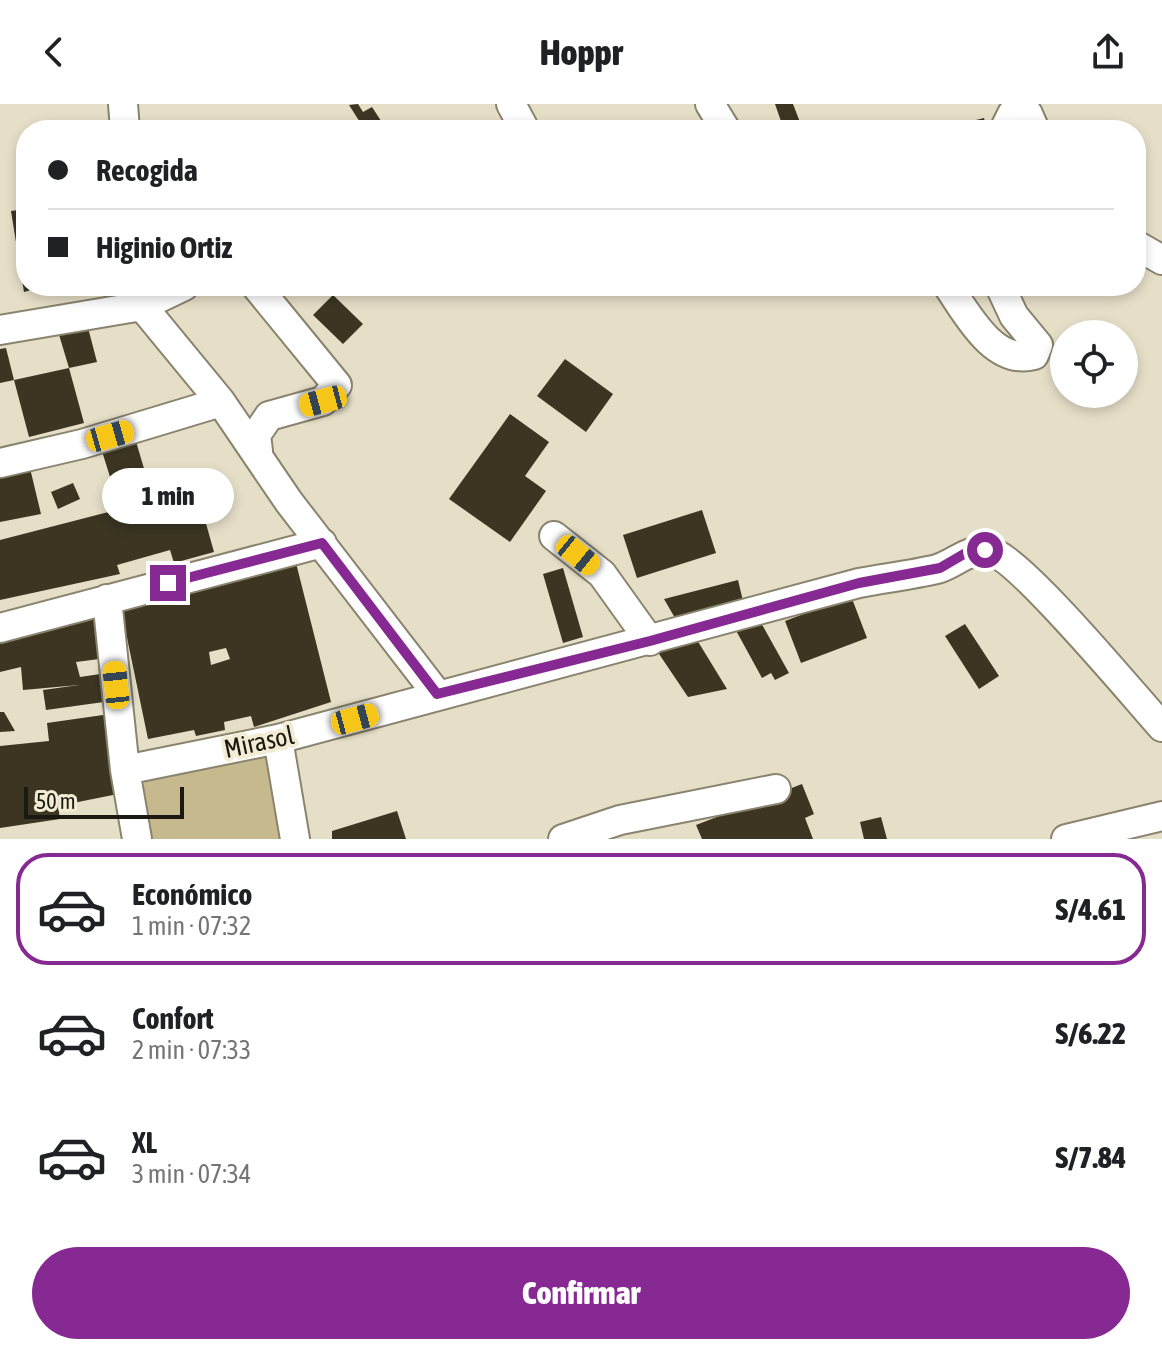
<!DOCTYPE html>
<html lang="es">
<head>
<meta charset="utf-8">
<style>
	body { margin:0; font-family:"Asap Condensed",sans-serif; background:#f6f6f6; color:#202124; height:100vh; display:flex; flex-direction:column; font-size:30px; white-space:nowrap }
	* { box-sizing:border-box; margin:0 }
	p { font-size:26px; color:#757577 }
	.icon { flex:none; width:44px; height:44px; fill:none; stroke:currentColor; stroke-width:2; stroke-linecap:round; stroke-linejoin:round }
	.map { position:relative; height:735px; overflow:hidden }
	.panel { display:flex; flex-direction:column; background:#fff; flex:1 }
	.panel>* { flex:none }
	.top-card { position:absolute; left:16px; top:16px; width:1130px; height:176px; border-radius:32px; box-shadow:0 4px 12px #0003; display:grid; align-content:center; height:176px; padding:0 32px; background:#fff }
	.buttons { position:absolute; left:1050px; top:216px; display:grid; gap:16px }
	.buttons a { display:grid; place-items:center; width:88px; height:88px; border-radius:50%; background:#fff; box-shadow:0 4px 12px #0003; font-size:40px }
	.scale { position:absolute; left:24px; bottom:20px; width:160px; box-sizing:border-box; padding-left:8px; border:4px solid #1b1911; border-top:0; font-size:22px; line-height:28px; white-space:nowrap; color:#1b1911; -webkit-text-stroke:6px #f3ecd5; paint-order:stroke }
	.end { position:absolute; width:36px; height:36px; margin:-18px; border:10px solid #872993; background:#fff; box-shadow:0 0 0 4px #fff }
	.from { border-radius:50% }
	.bubble { position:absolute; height:56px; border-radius:28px; background:#fff; box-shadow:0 4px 12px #0003; font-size:26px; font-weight:800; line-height:56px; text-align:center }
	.car { position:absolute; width:24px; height:48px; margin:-24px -12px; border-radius:10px; box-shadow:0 0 6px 2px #0007; background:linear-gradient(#f5c518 24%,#345 0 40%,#f5c518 0 76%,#345 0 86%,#f5c518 0) }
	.top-card b { display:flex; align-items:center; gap:28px; height:76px; font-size:30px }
	.top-card b+b { border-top:2px solid #e0e0e0 }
	.top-card i { width:20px; height:20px; background:#202124 }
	ul { padding:14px 0 0; list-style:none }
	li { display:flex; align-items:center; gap:24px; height:112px; margin:0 16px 12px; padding:0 16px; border:4px solid transparent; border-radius:32px }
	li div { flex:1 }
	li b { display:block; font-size:30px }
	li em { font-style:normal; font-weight:800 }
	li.selected { border-color:#872993 }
	li>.icon { width:72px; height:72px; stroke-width:1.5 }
	.action { display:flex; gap:16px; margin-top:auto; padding:16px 32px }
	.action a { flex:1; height:92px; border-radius:48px; background:#872993; color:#fff; font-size:32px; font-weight:800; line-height:92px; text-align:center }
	header { display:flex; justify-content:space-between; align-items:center; height:104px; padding:0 32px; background:#fff; font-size:36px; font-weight:800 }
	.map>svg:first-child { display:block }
	.green { fill:#c6b98d }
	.building { fill:#3b3522; fill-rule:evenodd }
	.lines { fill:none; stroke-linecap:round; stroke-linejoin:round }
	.minor-casing { stroke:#8a836e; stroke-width:32 }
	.minor { stroke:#fff; stroke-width:28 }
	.route { stroke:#872993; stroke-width:10 }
	.labels { text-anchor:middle; stroke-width:8; stroke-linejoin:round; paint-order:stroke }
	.street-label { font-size:26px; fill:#1b1911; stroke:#f3ecd5 }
</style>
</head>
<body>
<header><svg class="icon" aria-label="back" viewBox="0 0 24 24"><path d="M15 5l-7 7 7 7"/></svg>Hoppr<svg class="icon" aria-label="share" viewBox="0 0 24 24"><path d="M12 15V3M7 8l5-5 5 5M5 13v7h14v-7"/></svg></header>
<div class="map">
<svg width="1162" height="735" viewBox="0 0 1162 735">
	<rect width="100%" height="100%" fill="#e6dfc8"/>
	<path class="green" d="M278,635l17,100h-158l-12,-69z"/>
	<path class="building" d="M358,0l5,8 9,-5 15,23h-22l-16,-25z
		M775,0h18l10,26h-19z
		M984,14l3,12h-16l-3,-8z
		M26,105v77l12,2 -14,4 -13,-81z
		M333,191l30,29 -20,20 -30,-29z
		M86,216l11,42 -28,6 -12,-40z
		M6,244l8,32 55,-12 15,55 -55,14 -15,-57 -14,3v-34z
		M565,255l48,35 -27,38 -49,-36z
		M510,310l39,28 -24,34 21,15 -36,51 -61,-43z
		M135,334l18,61 43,-11 18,64 -40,11 -4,-13 -53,15 3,9 -120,26v-60l120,-31 -19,-61z
		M29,360l12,50 -41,8v-53z
		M73,379l7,16 -22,10 -7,-17z
		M702,406l14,43 -79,25 -14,-43z
		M296,459l35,139 -77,25 -3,-11 -27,6 1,8 -29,6 -2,-6 -46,9 -28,-135zM226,544l4,11 -19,6 -2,-13z
		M563,464l20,69 -20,6 -20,-69z
		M738,476l5,21 -68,17 -11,-19z
		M851,492l16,42 -66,25 -16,-42z
		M101,511l6,43 -31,4 4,15 27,-4 4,28 -65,9 -3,-20 36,-5 -56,5 -2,-23 -21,5v-28l14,-4 1,-6z
		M760,517l29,52 -14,7 -4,-7 -9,5 -29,-53z
		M965,520l34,52 -20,13 -34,-53z
		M694,531l33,54 -39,8 -35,-52z
		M0,608h4l11,19 -15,1z
		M110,610l13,79 -65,13 2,13 -60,9v-82l49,-5 -2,-18z
		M802,680l12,30 -9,4 8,21h-111l-6,-14z
		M397,707l9,28h-74v-8z
		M881,713l6,22h-23l-4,-17z"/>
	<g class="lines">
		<defs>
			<path id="minor" d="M123,0l2,26
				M511,0l14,26
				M710,0l16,26
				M1004,26l8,-16h16l7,16
				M1136,141l26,15
				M140,182l2,20 79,96 68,100 148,192
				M256,182l81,99 -14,16 -54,15 -13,19 2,16
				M948,182c19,28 46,80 86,69l4,-10 -24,-29 -14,-30
				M0,226l142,-24 42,-20
				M0,359l82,-19 139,-42
				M554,432l48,38 48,67
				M107,495l18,171 12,69
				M0,524l322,-85
				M278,635l17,100
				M125,666l153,-31 581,-156c26,-5 53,-8 78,-14 18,-5 31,-21 51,-18 29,3 146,145 174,176
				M563,735l57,-19 156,-31
				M1066,735l96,-23"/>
		</defs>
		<use href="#minor" class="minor-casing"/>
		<use href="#minor" class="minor"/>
	</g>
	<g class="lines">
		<path class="route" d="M168,479l154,-40 115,151 213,-53 209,-58 81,-15 24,-14 21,-4"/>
	</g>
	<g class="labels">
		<g class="street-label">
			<text transform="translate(259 638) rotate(-12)" y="9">Mirasol</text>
		</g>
	</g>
</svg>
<div class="buttons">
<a><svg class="icon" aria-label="locate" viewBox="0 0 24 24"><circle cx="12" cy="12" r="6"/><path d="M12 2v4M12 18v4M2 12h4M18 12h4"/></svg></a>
</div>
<div class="scale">50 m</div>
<i class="end from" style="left:985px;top:446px"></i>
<i class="end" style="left:168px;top:479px"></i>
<div class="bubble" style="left:102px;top:364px;width:132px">1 min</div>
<i class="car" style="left:323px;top:297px;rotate:255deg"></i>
<i class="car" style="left:110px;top:332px;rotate:74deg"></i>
<i class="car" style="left:578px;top:451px;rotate:129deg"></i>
<i class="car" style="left:116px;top:581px;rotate:354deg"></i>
<i class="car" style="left:355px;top:615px;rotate:75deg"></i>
<div class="top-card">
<b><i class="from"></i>Recogida</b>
<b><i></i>Higinio Ortiz</b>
</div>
</div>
<section class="panel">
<ul>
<li class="selected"><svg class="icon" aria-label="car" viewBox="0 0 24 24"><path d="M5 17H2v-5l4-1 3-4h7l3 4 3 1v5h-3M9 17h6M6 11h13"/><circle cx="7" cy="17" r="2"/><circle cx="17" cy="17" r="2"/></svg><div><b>Económico</b><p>1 min · 07:32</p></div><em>S/4.61</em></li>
<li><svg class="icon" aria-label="car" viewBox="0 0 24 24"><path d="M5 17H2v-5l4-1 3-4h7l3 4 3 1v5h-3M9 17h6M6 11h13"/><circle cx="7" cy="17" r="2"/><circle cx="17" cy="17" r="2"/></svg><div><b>Confort</b><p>2 min · 07:33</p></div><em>S/6.22</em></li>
<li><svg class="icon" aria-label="car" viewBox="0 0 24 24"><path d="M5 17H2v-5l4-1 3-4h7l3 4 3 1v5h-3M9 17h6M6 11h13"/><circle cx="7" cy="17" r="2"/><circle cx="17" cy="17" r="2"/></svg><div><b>XL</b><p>3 min · 07:34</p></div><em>S/7.84</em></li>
</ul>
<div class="action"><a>Confirmar</a></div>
</section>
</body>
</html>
